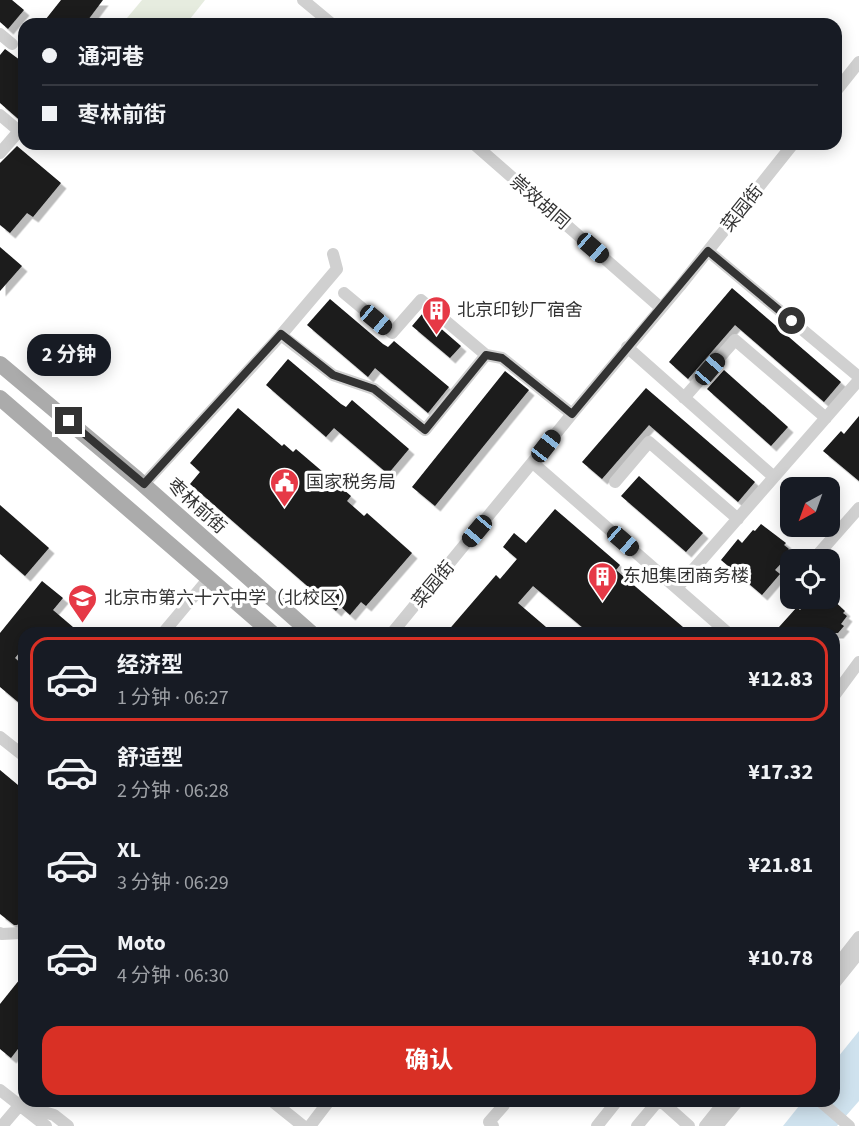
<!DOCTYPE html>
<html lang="zh">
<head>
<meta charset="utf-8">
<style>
	body { margin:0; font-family:"Source Sans 3","Noto Sans SC",sans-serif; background:#20242c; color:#f1f3f6; height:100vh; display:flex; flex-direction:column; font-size:22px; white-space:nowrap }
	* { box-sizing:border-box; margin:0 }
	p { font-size:20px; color:#9ea1a6 }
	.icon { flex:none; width:33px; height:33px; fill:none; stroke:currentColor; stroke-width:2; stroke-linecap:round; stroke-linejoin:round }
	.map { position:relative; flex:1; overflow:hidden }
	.drawer { position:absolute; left:18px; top:627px; width:822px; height:480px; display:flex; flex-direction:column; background:#171b24; border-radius:18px; box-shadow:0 3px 15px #0003 }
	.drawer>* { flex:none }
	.guide { position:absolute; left:18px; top:18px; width:824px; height:132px; border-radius:18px; box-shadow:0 3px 15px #0003; display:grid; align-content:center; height:132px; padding:0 24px; background:#171b24 }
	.needle { width:39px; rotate:221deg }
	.controls { position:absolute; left:780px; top:477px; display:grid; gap:12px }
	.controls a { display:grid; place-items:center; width:60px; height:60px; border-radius:12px; background:#171b24; box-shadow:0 3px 15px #0003; font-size:30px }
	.end { position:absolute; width:27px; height:27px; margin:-14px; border:8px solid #333; background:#fff; box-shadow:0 0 0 3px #fff }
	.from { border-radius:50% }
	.bubble { position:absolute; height:42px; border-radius:18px; background:#171b24; box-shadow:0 3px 15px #0003; font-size:20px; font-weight:700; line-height:42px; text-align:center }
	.car { position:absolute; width:18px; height:36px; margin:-18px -9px; border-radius:8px; box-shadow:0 0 4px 2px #0007; background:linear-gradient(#222 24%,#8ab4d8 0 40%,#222 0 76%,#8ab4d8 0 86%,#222 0) }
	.guide b { display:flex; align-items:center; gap:21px; height:57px; font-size:22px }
	.guide b+b { border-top:2px solid #363941 }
	.guide i { width:15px; height:15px; background:#f1f3f6 }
	ul { padding:10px 0 0; list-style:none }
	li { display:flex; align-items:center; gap:18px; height:84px; margin:0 12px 9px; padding:0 12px; border:3px solid transparent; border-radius:18px }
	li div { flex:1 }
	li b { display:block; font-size:22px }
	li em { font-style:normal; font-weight:700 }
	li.active { border-color:#d93025 }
	li>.icon { width:54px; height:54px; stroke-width:1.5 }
	.primary-button { display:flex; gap:12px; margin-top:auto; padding:12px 24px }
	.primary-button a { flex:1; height:69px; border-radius:18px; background:#d93025; color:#fff; font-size:24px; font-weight:700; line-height:69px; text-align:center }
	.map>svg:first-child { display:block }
	.green { fill:#e6ecdf }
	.water { fill:#cfe2ee }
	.building { fill:#1a1a1a; filter:url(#shadow) }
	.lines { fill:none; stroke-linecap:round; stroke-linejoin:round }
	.minor { stroke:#d0d0d0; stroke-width:12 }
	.major { stroke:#ababab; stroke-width:16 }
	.route { stroke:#333; stroke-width:8 }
	.labels { text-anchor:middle; stroke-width:6; stroke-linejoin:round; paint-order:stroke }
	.street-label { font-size:18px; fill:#333; stroke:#fff }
	.poi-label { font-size:18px; fill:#333; stroke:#fff; text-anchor:start }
</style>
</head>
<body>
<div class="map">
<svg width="859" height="1126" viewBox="0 0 859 1126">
	<defs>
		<filter id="shadow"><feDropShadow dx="5.5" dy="5.5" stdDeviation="0" flood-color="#0004"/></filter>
	</defs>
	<rect width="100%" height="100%" fill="#fff"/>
	<path class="green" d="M142,0h63l-19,24h-64z"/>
	<path class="water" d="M859,1031v70l-22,25h-54l20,-25h31v-39z"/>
	<path class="building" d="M0,0h12l12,10 -16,19 -8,-7z
		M61,0h42l-18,24h-43z
		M5,49l19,14v61l-24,-21v-48z
		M17,146l44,37 -28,34 -6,-4 -17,20 -10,-8v-62z
		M0,247l22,19 -22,25z
		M732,288l109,94 -17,20 -89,-77 -47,54 -19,-17z
		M330,299l53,45 5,3 6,-6 55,46 -21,26 -53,-45 -7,9 -61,-52z
		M423,313l38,33 -11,12 -38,-32z
		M288,359l53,45 5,3 6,-7 57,49 -21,25 -54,-46 -8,9 -60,-52z
		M724,370l64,57 -17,19 -64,-57z
		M505,371l24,19 -94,116 -23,-19z
		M646,388l109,94 -17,20 -89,-77 -47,54 -20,-17z
		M238,408l44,38 2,-2 9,8 3,-3 55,47 -4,5 17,15 3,-3 45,40 -46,53 -5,-4 -11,13 -10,-9 -4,5 -146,-127 10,-12 -10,-9z
		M859,416v65l-36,-30 18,-20 3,3z
		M639,476l64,57 -17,19 -65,-56z
		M0,505l49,43 -24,28 -25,-22z
		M555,509l65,56 -4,5 74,63h-101l-56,-47 -15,17 35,30h-107l50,-58 4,4 17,-20 -14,-12 11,-14 12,10z
		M761,524l25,19 -2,2 5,4 -6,7 3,2 -11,12 5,4 -18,21 -41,-35 17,-21 4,4 11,-13 2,1z
		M42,581l21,17 -10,12 27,23h-56v14l-9,11 9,8v41l-24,-20v-54z
		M810,598h21l14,13 -2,2 4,3 -6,8 3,2 -6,7h-52l-7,-6 18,-20 3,3z
		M0,770l24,20v130l-7,5h-3l-14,-11z
		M24,974v67l-13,17 -11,-9v-45z"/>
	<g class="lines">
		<path class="minor" d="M303,0l29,24
			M0,34l12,10
			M836,91l23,-29
			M0,115l19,16 -19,22
			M474,144l187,164
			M708,251l151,126
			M281,335l52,40 41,14 51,41 61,-75 -65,-55 -29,33 -48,-40
			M627,347l147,130
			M486,355l16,3 70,56
			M684,398l51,-58 91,78
			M533,463l195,170
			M615,482l34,-40 89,77
			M144,484l137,-149 56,-66 -4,-15
			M813,560l46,-52
			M677,588l182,-208
			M163,633l46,-55
			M392,633l180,-219 108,-128 113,-142
			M834,696l25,-34
			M0,737l24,19
			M0,933l2,1 19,-1 3,-3
			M834,969l25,-32
			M834,984l25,-31
			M0,1090l46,36
			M272,1101l31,25
			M661,1101l28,25
			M820,1101l29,25
			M27,1107l27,8 14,11
			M2,1126l22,-26
			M310,1126l19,-25
			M493,1126l-4,-4 15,-17 -5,-4
			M597,1126l20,-25
			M637,1126l21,-25
			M705,1126l20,-25
			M717,1126l21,-25"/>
		<path class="major" d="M0,364l137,115 174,154
			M0,398l272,235"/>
	</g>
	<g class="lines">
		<path class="route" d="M69,421l75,63 137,-150 52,41 41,14 51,41 61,-75 16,3 70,56 136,-163 84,70"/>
	</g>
	<defs>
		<symbol id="building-pin" viewBox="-11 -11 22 30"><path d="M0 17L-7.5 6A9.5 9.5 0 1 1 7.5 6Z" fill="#e63946" stroke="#fff"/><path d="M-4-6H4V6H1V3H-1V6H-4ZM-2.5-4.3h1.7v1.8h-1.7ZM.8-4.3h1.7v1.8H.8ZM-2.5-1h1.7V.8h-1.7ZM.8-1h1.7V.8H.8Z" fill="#fff"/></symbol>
		<symbol id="civic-pin" viewBox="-11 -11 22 30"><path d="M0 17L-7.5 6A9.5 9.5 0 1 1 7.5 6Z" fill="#e63946" stroke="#fff"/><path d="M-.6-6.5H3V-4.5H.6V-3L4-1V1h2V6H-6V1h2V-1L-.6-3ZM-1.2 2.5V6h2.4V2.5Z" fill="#fff"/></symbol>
		<symbol id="school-pin" viewBox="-11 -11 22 30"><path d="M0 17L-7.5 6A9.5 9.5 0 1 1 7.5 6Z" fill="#e63946" stroke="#fff"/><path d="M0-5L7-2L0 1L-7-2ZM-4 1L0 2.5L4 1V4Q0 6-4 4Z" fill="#fff"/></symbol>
	</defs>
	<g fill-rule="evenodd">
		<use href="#building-pin" x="420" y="294" width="33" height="45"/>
		<use href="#civic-pin" x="268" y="466" width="33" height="45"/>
		<use href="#building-pin" x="586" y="560" width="33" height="45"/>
		<use href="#school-pin" x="66" y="582" width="33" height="45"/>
	</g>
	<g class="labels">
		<g class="street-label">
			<text transform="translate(540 202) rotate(41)" y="6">崇效胡同</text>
			<text transform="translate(742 208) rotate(-51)" y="6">菜园街</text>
			<text transform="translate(197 506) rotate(42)" y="6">枣林前街</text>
			<text transform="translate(433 584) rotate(-50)" y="6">菜园街</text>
		</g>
		<g class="poi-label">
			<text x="457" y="316">北京印钞厂宿舍</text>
			<text x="306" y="488">国家税务局</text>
			<text x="623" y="582">东旭集团商务楼</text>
			<text x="104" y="604">北京市第六十六中学（北校区）</text>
		</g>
	</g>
</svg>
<div class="controls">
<a><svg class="needle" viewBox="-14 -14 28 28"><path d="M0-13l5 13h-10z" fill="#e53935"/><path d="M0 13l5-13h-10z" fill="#9ea1a6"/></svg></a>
<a><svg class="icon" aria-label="locate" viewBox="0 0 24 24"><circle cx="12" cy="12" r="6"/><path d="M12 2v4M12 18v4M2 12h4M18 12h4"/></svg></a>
</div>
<i class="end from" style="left:792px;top:321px"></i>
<i class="end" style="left:69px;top:421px"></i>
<div class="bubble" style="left:27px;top:334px;width:84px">2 分钟</div>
<i class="car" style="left:593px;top:248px;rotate:131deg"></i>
<i class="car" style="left:376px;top:320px;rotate:130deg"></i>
<i class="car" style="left:710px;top:369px;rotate:41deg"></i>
<i class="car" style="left:546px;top:446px;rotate:38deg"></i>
<i class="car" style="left:477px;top:531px;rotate:220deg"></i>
<i class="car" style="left:623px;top:541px;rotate:131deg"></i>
<div class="guide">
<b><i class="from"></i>通河巷</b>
<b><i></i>枣林前街</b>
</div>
<section class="drawer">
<ul>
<li class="active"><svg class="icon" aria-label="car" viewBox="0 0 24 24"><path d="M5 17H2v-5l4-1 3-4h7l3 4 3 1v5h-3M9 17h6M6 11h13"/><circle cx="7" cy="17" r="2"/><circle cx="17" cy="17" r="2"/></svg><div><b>经济型</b><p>1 分钟 · 06:27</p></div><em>¥12.83</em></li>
<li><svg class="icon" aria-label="car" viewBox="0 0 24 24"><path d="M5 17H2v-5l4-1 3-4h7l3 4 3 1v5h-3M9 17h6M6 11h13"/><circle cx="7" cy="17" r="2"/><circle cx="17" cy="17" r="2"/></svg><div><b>舒适型</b><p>2 分钟 · 06:28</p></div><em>¥17.32</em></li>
<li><svg class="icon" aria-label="car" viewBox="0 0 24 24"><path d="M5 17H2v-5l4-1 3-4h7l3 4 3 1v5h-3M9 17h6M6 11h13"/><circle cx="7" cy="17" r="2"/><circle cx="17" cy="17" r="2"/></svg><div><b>XL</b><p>3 分钟 · 06:29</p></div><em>¥21.81</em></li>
<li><svg class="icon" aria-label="car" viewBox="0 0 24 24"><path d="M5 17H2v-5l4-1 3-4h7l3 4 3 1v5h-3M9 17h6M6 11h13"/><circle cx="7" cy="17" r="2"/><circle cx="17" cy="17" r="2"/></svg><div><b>Moto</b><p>4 分钟 · 06:30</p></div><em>¥10.78</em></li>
</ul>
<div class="primary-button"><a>确认</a></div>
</section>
</div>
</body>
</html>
